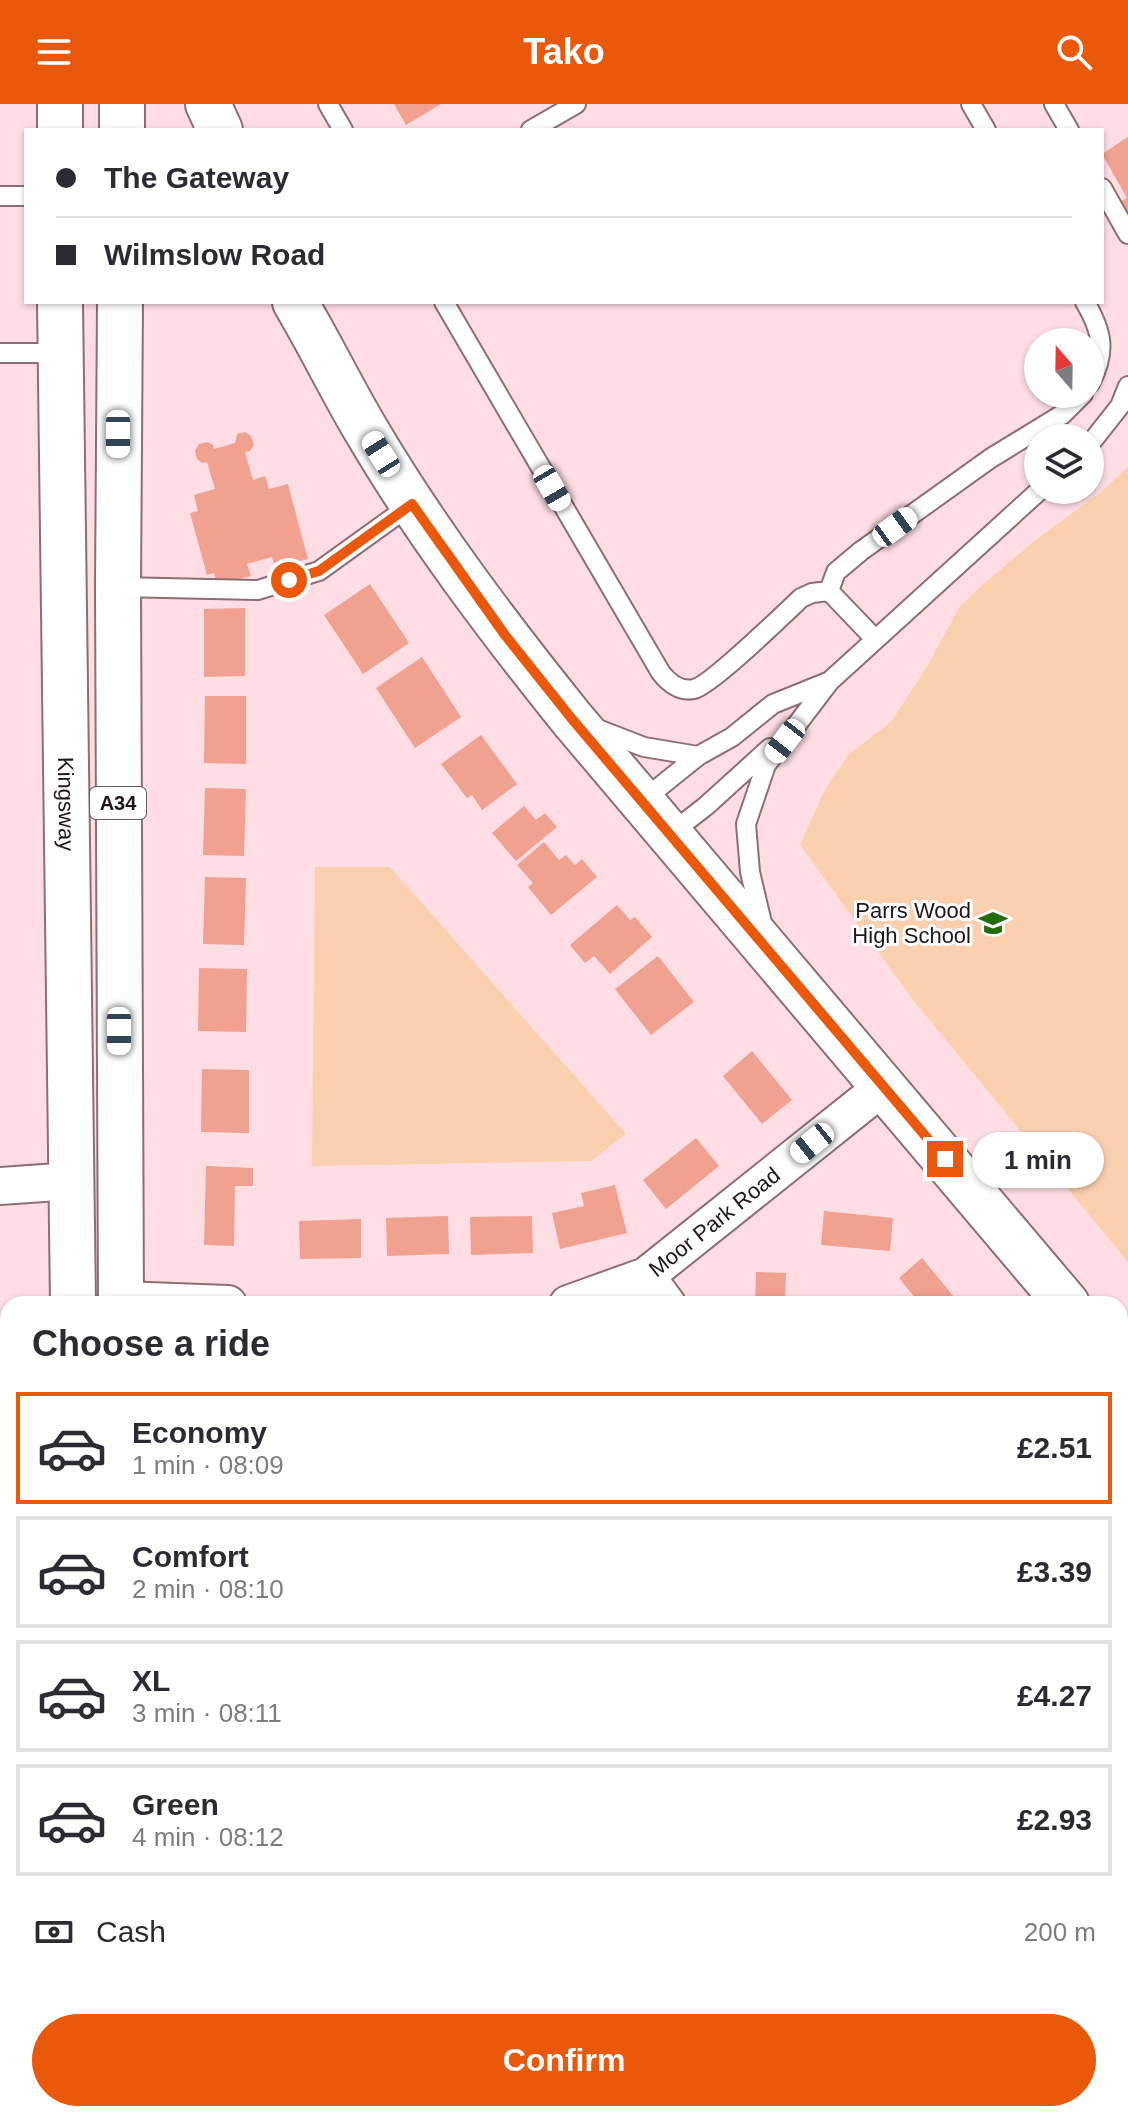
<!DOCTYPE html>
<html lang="en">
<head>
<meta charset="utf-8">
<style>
	body { margin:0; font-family:Arial,sans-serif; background:#f7f7f7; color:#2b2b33; height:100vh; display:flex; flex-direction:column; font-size:30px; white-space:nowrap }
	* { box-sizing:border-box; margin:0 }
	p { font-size:26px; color:#7c7c81 }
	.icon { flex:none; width:44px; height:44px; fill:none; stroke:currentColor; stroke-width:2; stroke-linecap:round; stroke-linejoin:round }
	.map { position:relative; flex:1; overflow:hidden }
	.sheet { position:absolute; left:0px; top:1192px; width:1128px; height:826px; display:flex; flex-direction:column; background:#fff; border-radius:24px 24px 0 0; box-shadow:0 2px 6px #0004 }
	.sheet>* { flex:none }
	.banner { position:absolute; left:24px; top:24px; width:1080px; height:176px; border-radius:0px; box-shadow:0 2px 6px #0004; display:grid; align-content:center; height:176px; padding:0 32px; background:#fff }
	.needle { width:52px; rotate:340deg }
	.tools { position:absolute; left:1024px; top:224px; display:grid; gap:16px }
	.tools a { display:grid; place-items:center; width:80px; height:80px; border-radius:50%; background:#fff; box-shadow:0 2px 6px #0004; font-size:40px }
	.end { position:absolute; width:36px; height:36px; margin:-18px; border:10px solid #ea580c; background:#fff; box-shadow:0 0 0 4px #fff }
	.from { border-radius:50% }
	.bubble { position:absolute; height:56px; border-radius:28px; background:#fff; box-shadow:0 2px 6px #0004; font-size:26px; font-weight:700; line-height:56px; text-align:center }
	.car { position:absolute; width:24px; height:48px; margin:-24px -12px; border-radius:10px; box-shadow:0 0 6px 2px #0007; background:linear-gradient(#fff 24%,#345 0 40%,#fff 0 76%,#345 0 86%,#fff 0) }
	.banner b { display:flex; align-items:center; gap:28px; height:76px; font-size:30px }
	.banner b+b { border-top:2px solid #e1e1e2 }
	.banner i { width:20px; height:20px; background:#2b2b33 }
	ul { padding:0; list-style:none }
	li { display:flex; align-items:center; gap:24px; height:112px; margin:0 16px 12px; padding:0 16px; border:4px solid #e1e1e2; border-radius:0px }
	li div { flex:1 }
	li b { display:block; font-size:30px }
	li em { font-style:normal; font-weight:700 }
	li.on { border-color:#ea580c }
	li>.icon { width:72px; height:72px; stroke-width:1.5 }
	h2 { padding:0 32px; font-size:36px; line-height:96px }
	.pay { display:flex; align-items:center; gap:20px; height:88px; padding:0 32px; font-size:30px }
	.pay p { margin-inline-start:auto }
	.cta { display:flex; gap:16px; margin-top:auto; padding:16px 32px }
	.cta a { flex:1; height:92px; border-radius:48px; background:#ea580c; color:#fff; font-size:32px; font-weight:700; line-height:92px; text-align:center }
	header { display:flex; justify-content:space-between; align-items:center; height:104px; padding:0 32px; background:#ea580c; color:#fff; font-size:36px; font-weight:700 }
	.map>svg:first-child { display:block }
	.green { fill:#fad0af }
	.water { fill:#a47cb9 }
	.building { fill:#f0a18f }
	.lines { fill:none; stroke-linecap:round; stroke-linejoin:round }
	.lane-casing { stroke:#8f6d74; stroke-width:22 }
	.street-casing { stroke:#8f6d74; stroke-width:40 }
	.secondary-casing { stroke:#8f6d74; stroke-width:48 }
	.highway-casing { stroke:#8f6d74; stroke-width:48 }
	.lane { stroke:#fff; stroke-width:18 }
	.street { stroke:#fff; stroke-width:36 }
	.secondary { stroke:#fff; stroke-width:44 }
	.highway { stroke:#fff; stroke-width:44 }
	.route { stroke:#ea580c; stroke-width:10 }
	.labels { text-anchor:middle; stroke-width:6; stroke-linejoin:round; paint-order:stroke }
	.shield { fill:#fff; stroke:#645b5d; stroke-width:2 }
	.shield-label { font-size:20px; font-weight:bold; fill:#221517 }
	.street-label { font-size:22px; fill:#221517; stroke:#fff }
	.poi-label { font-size:22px; fill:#221517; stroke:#fff; text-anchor:end }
</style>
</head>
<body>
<header><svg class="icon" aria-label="menu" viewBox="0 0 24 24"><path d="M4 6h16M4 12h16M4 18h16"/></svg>Tako<svg class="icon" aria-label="search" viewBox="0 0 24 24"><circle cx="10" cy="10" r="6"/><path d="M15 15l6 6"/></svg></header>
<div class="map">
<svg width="1128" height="2017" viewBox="0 0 1128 2017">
	<rect width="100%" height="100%" fill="#fedee4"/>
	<path class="green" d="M1128,363v795l-214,-261 -114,-156 25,-56 23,-34 43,-33 37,-57 31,-57 19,-19 55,-47 67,-49z
		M315,763h75l236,267 -35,27 -279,5z"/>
	<path class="water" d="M1128,1623v394h-18l-4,-7h14v-374z"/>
	<path class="building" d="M394,0h47l-35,21z
		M1128,33v84l-10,-18 9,-5 -25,-44z
		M245,328l6,4 3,9 -4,6 -5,1 8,28 12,-4 4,13 19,-5 20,75 -33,9 -3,-11 -25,7 4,12 -34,9 -3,-12 -7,2 -17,-62 8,-2 -4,-16 21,-6 -8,-27 -5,1 -5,-4 -2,-8 4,-7 8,-2 6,3 1,4 21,-6 2,-9z
		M370,480l39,59 -46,31 -39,-59z
		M245,504v68l-41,1v-68z
		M422,553l39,60 -46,31 -39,-60z
		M205,592h41v68l-42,-1z
		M481,631l36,49 -35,26 -10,-15 -5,3 -26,-34z
		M205,684l41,1 -2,67 -41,-1z
		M524,702l12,14 9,-7 12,14 -41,34 -24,-28z
		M544,738l15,18 7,-5 9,10 7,-6 15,18 -46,38 -23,-28 5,-4 -16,-18z
		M205,773l41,1 -2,67 -41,-1z
		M617,801l13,15 5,-3 17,20 -42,37 -16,-18 -9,7 -15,-18z
		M658,852l36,46 -43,33 -36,-46z
		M199,864l48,1 -1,63 -48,-1z
		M752,947l40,49 -30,24 -39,-48z
		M202,965l47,1v63l-48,-1z
		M696,1034l23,28 -53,43 -23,-29z
		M206,1062l47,2v18h-18l-1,60 -30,-1z
		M615,1081l12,48 -67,16 -8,-36 32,-7 -3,-13z
		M824,1107l69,7 -3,33 -69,-6z
		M448,1112l1,38 -62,2 -1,-38z
		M532,1112l1,37 -62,2 -1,-38z
		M361,1115v39l-61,1 -1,-38z
		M922,1154l38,46h-40l-21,-26z
		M756,1168l30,1 -1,31h-30z
		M0,1382h5v65h-5z
		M0,1473h7v65h-7z
		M0,1643h4l-1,60h-3z
		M0,1973h6l-1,44h-5z
		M180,2010h60v7h-59z
		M317,2010h35v7h-36z
		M438,2010h34l2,7h-34z
		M604,2010h61l2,7h-61z
		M960,2010l1,7h-31v-5z"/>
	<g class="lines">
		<defs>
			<path id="lane" d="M328,0l15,26
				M971,0l15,26
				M1054,0l15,26
				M531,26l45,-26
				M1102,84l26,46
				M0,92h26
				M444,198l217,371c8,10 19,19 33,16 17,-4 89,-74 107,-91l11,-5 17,-2 7,-19 25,-21 130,-93 72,-44 20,-20
				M1085,198c17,29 22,49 5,81
				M0,249h60
				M1090,340l30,-38 8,-20
				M118,483l140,3 61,-19 93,-67
				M829,487l45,47
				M595,624l49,19 54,9 34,-19 41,-33 57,-23
				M642,697l56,-45
				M670,730l36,-28 64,-58
				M763,823l-13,-55 -4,-48 20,-59 64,-84 210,-191
				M1120,1429l8,13
				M1120,1559l8,-11
				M1034,2010l1,7"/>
			<g id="street">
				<path d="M0,1082l72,-5"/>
				<path d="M646,1172l21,28"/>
				<path d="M121,1196l107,4"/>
				<path id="s1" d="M568,1200l78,-28 238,-190"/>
				<path d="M0,1335h8"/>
				<path d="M1120,1364l8,-6"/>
				<path d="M0,1592h8"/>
				<path d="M0,1839l8,-1"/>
				<path d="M873,2010l1,7"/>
				<path d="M391,2017v-7"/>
			</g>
			<path id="secondary" d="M208,0l12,26
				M295,198c25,42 46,86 71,128 60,102 132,197 206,289l495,585
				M1120,1263l8,10"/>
			<g id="highway">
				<path d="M60,26v-26"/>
				<path d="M122,26v-26"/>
				<path id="s2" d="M60,198l13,1002"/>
				<path d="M120,198l-2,285 3,717"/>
				<path d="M67,2010v7"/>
				<path d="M112,2017l1,-7"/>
			</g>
		</defs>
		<use href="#lane" class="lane-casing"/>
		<use href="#street" class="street-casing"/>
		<use href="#secondary" class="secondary-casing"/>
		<use href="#highway" class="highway-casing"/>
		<use href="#lane" class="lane"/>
		<use href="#street" class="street"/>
		<use href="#secondary" class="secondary"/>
		<use href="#highway" class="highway"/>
	</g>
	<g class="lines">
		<path class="route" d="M289,476l30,-9 93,-67 93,131 67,84 373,440"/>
	</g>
	<defs>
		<symbol id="school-bare" viewBox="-9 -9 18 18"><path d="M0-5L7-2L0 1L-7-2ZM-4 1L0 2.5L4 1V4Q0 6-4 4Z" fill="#226c0a" stroke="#fff" stroke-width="2.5" paint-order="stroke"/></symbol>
	</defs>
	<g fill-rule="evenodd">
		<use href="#school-bare" x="973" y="799" width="40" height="40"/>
	</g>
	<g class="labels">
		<rect class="shield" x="90" y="683" width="56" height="32" rx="6"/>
		<g class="shield-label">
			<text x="118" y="706">A34</text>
		</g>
		<g class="street-label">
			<text dy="8" stroke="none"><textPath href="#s2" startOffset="502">Kingsway</textPath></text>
			<text dy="8" stroke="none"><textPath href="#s1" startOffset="170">Moor Park Road</textPath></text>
		</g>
		<g class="poi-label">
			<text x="971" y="814">Parrs Wood<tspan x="971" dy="25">High School</tspan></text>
		</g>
	</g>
</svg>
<div class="tools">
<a><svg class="needle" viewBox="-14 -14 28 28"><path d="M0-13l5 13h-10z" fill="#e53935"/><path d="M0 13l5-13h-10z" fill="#7c7c81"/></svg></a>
<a><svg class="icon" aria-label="layers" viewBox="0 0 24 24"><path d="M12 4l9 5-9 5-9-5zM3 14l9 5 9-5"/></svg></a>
</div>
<i class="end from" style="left:289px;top:476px"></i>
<i class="end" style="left:945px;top:1055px"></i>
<div class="bubble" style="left:972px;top:1028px;width:132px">1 min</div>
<i class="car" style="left:118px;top:330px;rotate:180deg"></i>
<i class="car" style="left:381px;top:350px;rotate:328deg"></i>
<i class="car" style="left:552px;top:384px;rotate:150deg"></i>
<i class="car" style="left:895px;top:423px;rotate:54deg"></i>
<i class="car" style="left:785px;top:637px;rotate:218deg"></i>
<i class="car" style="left:119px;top:927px;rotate:180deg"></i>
<i class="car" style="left:812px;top:1039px;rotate:231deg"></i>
<div class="banner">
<b><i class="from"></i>The Gateway</b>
<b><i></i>Wilmslow Road</b>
</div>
<section class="sheet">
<h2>Choose a ride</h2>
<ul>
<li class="on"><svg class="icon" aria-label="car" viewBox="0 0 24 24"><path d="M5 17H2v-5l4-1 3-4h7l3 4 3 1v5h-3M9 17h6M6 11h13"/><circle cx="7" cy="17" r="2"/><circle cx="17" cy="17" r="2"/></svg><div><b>Economy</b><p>1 min · 08:09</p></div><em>£2.51</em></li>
<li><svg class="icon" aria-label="car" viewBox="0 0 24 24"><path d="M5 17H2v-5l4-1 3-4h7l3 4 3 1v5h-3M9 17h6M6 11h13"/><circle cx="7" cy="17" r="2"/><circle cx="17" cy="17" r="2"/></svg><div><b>Comfort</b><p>2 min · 08:10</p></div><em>£3.39</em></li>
<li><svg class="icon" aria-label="car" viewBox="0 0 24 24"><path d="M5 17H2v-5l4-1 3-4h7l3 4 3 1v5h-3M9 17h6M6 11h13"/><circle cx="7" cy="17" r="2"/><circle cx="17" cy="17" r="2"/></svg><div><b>XL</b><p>3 min · 08:11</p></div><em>£4.27</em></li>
<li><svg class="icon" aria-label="car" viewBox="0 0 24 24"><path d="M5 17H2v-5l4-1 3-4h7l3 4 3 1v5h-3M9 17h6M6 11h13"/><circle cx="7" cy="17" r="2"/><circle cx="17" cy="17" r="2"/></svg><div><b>Green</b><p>4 min · 08:12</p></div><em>£2.93</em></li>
</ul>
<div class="pay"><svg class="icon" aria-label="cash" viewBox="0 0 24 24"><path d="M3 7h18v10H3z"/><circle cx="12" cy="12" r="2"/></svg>Cash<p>200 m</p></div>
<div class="cta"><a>Confirm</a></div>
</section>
</div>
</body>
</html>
